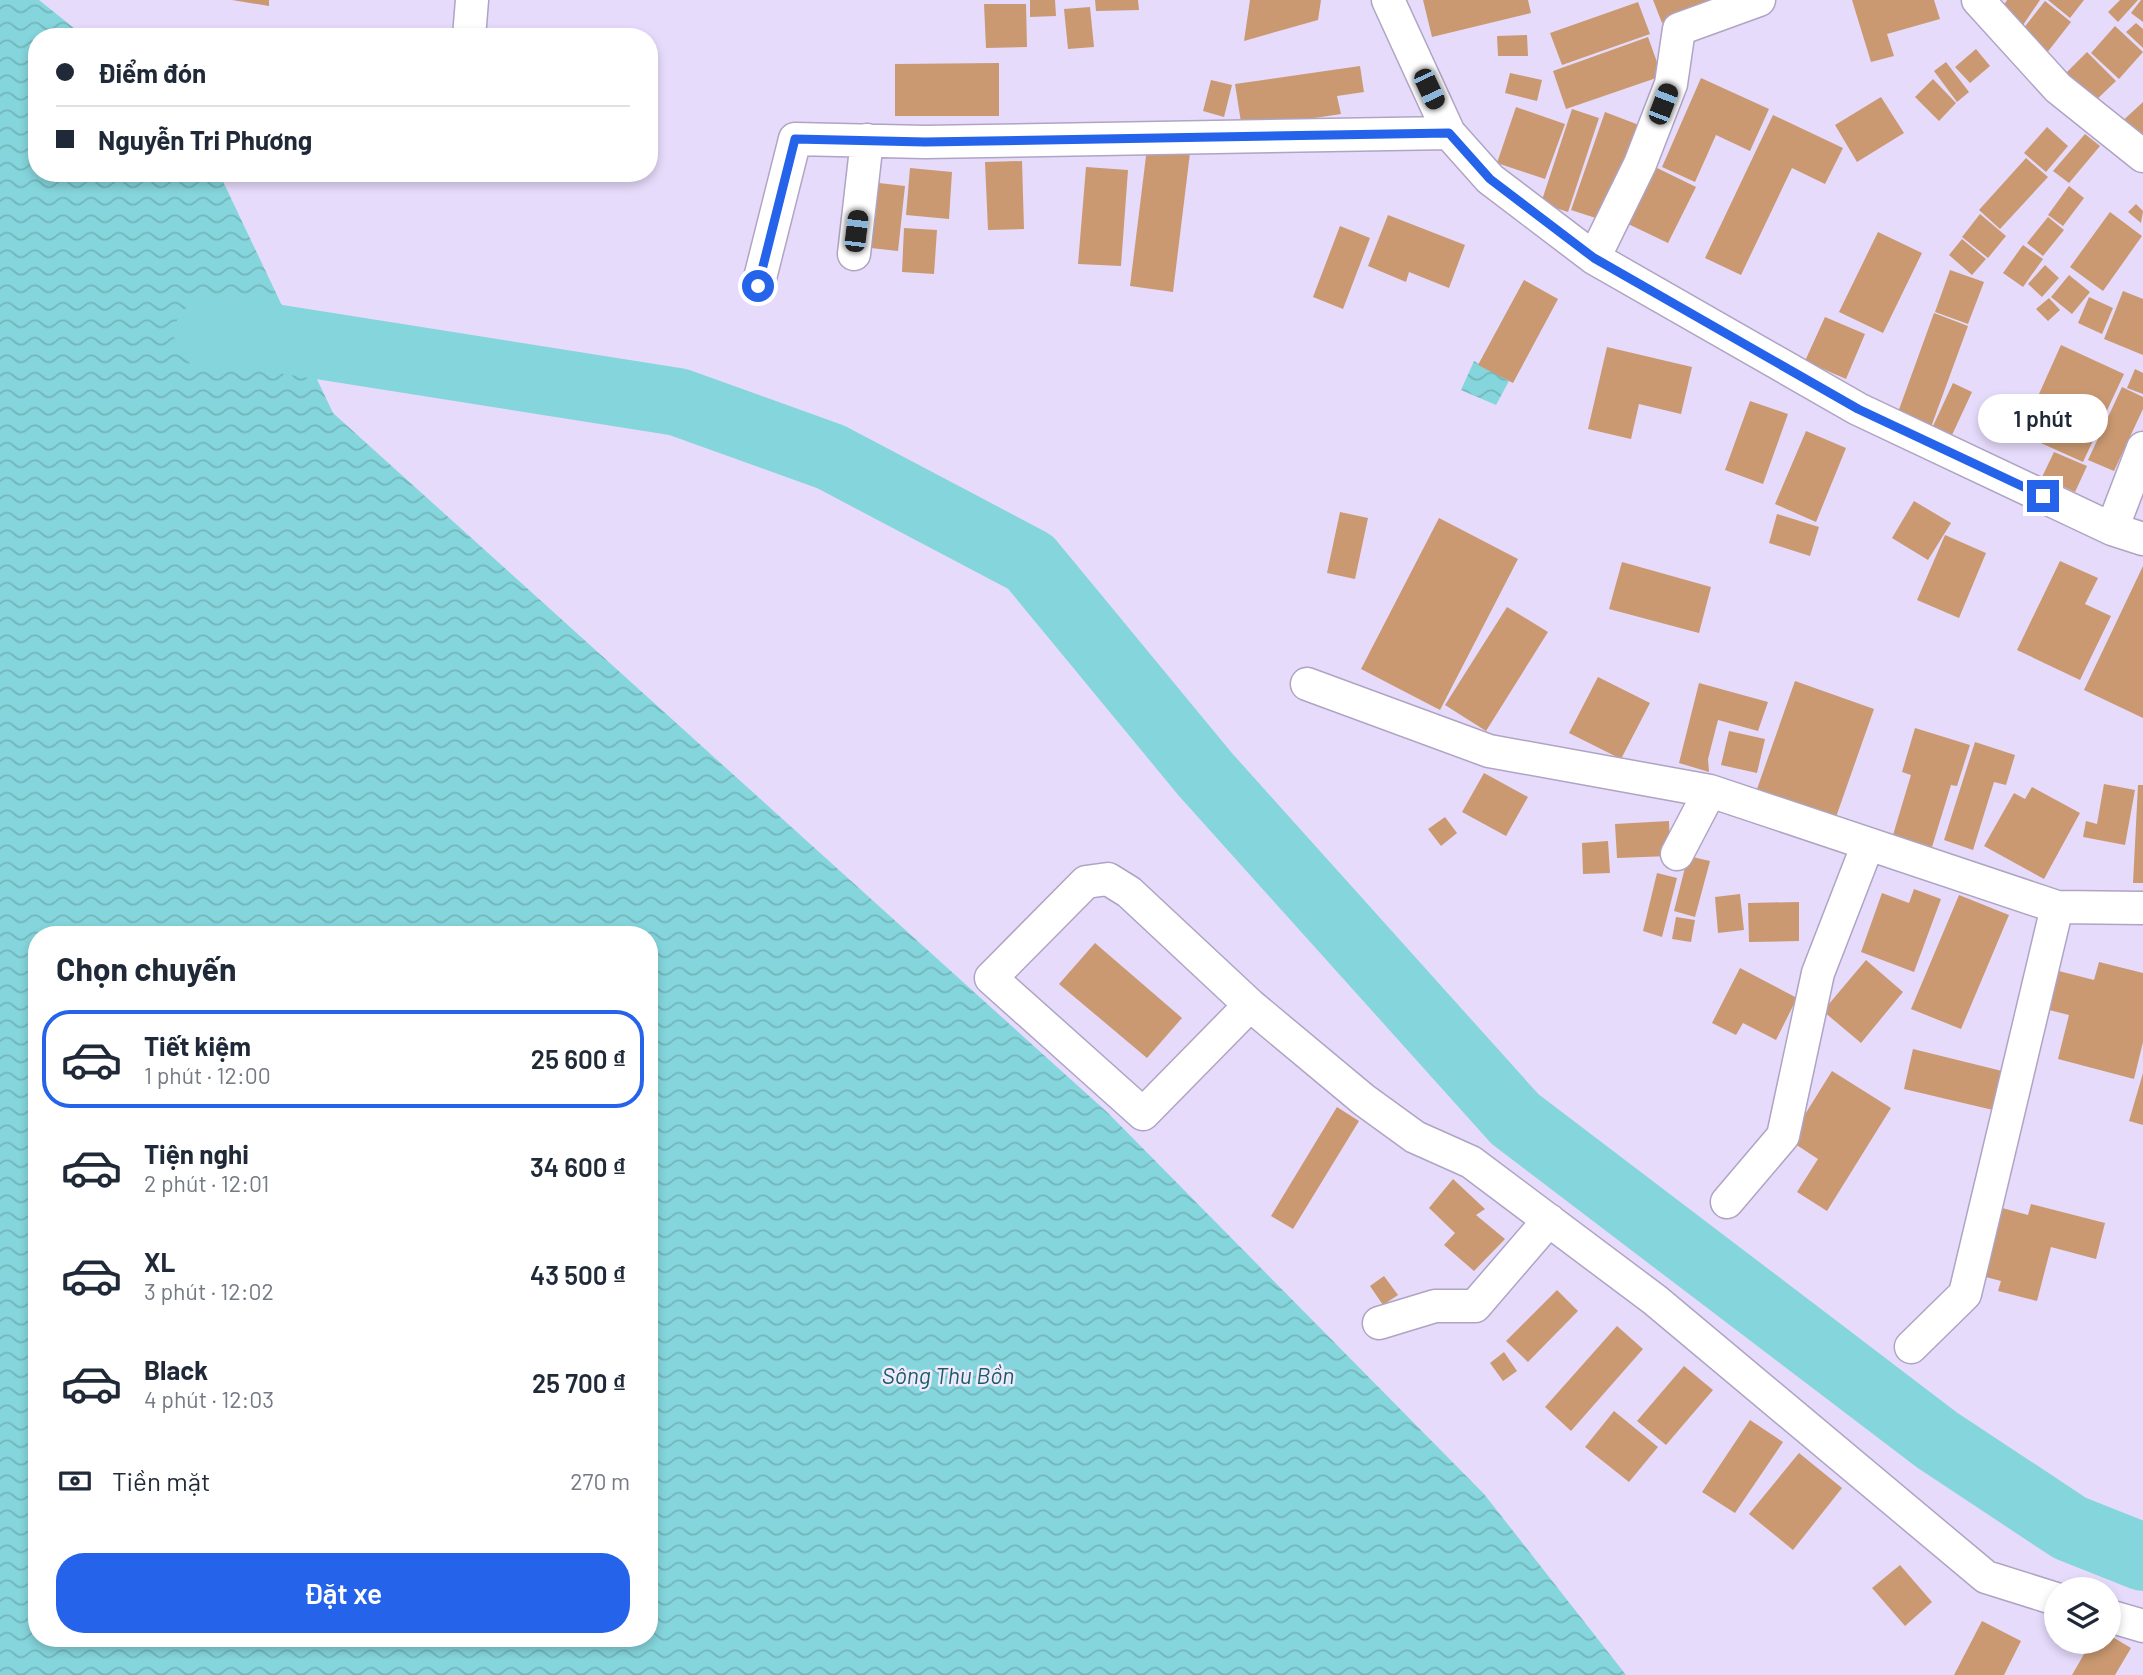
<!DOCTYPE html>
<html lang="vi">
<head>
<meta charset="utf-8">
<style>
	body { margin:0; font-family:Barlow,sans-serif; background:#f2f2f3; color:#1f2937; height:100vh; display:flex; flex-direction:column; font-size:26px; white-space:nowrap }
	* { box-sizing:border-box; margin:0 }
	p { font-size:23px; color:#747a83 }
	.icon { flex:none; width:38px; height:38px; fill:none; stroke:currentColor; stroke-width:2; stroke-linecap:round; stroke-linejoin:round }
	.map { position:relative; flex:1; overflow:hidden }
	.panel { position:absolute; left:28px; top:926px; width:630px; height:721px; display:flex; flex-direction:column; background:#fff; border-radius:28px; box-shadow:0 4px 10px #0003 }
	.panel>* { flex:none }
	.banner { position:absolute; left:28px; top:28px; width:630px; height:154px; border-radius:28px; box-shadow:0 4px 10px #0003; display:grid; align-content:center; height:154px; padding:0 28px; background:#fff }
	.controls { position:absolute; left:2044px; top:1577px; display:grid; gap:14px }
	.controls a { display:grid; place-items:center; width:77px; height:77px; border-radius:50%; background:#fff; box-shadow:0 4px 10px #0003; font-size:35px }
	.end { position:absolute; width:32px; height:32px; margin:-16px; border:9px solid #2563eb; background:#fff; box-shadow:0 0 0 4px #fff }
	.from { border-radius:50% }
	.bubble { position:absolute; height:49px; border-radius:24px; background:#fff; box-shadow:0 4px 10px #0003; font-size:23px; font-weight:600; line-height:49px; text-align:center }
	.car { position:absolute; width:21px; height:42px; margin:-21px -10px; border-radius:9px; box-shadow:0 0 5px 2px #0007; background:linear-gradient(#222 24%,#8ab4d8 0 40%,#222 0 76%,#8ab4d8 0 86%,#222 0) }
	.banner b { display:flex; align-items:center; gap:24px; height:66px; font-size:26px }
	.banner b+b { border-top:2px solid #e0e1e3 }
	.banner i { width:18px; height:18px; background:#1f2937 }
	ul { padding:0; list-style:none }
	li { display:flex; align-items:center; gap:21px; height:98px; margin:0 14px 10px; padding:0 14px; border:4px solid transparent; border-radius:28px }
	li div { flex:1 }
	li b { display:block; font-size:26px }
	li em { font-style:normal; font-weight:600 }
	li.current { border-color:#2563eb }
	li>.icon { width:63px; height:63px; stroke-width:1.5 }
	h2 { padding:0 28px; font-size:32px; line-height:84px }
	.pay { display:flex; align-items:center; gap:18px; height:77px; padding:0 28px; font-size:26px }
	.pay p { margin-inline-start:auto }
	.primary-button { display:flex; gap:14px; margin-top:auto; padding:14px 28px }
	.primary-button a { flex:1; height:80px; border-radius:28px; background:#2563eb; color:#fff; font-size:28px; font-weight:600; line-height:80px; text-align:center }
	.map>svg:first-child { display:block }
	.water { fill:url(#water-waves); fill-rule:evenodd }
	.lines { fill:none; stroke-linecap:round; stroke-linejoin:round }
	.river { stroke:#85d5dc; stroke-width:68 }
	.building { fill:#ca9971 }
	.minor-casing { stroke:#afa4c3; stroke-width:35 }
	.minor { stroke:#fff; stroke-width:32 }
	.route { stroke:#2563eb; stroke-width:9 }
	.labels { text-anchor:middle; stroke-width:5; stroke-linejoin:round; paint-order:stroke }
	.water-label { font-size:23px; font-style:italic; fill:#1a5e63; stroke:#f1eafe }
</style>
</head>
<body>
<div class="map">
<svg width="2143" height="1675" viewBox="0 0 2143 1675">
	<defs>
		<pattern id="water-waves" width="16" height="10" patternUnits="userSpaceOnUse" patternTransform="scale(1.75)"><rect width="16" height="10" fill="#85d5dc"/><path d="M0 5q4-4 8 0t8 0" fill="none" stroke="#72b6bc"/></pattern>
	</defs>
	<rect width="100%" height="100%" fill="#e6dbfb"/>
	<path class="water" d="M0,0h39l46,37h-48v136h182l114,240 775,700 376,381 142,181h-1626zM37,934h612v704h-612z
		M1474,361l35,20 -13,24 -35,-15z"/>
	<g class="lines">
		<path class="river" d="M208,334l34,-1 436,69 153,55 199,105 175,212 310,345 422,321 133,88 73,29"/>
	</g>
	<path class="building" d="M232,0h37v6z
		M1030,0h25l1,16 -26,1z
		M1095,0h43l1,10 -43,1z
		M1250,0h71l-3,20 -74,21z
		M1423,0h105l3,13 -99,24z
		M1653,0h56l1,4 -48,19z
		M1852,0h82l6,19 -53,15 7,22 -23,6z
		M2007,0h33l-19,28 -22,-15z
		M2048,0h36l-14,18z
		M2120,0h18l-20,22 -10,-10z
		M2141,0h2v22l-12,-9z
		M2045,1l26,21 -25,32 -27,-20z
		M1638,2l12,32 -88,31 -12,-32z
		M984,4h42l1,43 -41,1z
		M1090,7l4,40 -26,2 -4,-40z
		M2136,23l7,6v19l-17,-16z
		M2115,26l28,26 -24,27 -28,-26z
		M1527,35l1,21h-30l-1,-20z
		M1648,37l14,39 -96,33 -13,-38z
		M1976,49l14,17 -20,17 -15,-16z
		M2087,52l29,29 -24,23 -29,-28z
		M1946,62l23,30 -12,10 -23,-31z
		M999,63v53h-104v-52z
		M1360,66l4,26 -27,4 4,18 -99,15 -7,-45z
		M1510,73l32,7 -5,21 -32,-8z
		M1701,78l68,31 -19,42 -34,-16 -21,47 -33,-15z
		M1933,79l23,24 -17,18 -24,-24z
		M1211,80l21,5 -8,32 -21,-6z
		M1881,97l23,36 -47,29 -22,-37z
		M2143,102v38l-26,-14z
		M1516,107l49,17 -20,55 -48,-16z
		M1572,109l27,9 -31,94 -27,-9z
		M1605,112l34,13 -34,96 -34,-11z
		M1773,115l70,33 -18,36 -33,-16 -51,107 -36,-17z
		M2047,127l21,19 -22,26 -22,-19z
		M2085,134l15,12 -31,37 -16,-12z
		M1147,148l43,5 -17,139 -43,-6z
		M2026,158l22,19 -48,52 -21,-19z
		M1022,161l2,68 -36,1 -3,-68z
		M1651,165l45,22 -28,56 -44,-21z
		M1086,167l42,3 -7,96 -43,-2z
		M910,168l42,4 -3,47 -43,-4z
		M879,183l26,3 -7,65 -27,-3z
		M2069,186l15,12 -21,28 -15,-11z
		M2136,204l7,7 -2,12 -13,-11z
		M2110,212l32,24 -39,55 -33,-24z
		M1980,214l26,22 -18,22 -26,-21z
		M1388,215l77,30 -16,43 -40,-16 -3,10 -38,-16z
		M2048,217l16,13 -21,26 -16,-13z
		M1340,226l30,12 -27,71 -30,-12z
		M904,228l33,2 -3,44 -32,-2z
		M1878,232l44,21 -39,80 -44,-21z
		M1962,239l24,20 -14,16 -23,-20z
		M2023,245l20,14 -20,28 -20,-14z
		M2045,265l14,13 -17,19 -14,-13z
		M1950,270l34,12 -16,42 -33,-12z
		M2069,275l21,17 -18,22 -21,-17z
		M1524,280l34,19 -45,84 -35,-18z
		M2123,291l20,8v56l-39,-16z
		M2089,297l24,11 -11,26 -24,-11z
		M2049,298l11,12 -12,11 -12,-12z
		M1934,313l34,13 -37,101 -34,-12z
		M1825,317l40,17 -19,45 -41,-18z
		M2061,345l63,29 -41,88 -62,-28z
		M1607,347l85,20 -11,47 -42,-10 -8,35 -43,-10z
		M2135,369l8,4v21l-16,-6z
		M1953,383l19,9 -20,43 -19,-9z
		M2122,387l21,10v12l-29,62 -26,-11z
		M1750,401l38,13 -25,70 -38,-14z
		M1806,431l40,17 -30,74 -41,-18z
		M2054,452l33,14 -12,26 -33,-15z
		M1914,501l37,22 -23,37 -36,-22z
		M1340,512l28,6 -13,61 -28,-6z
		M1777,514l42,13 -9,29 -41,-13z
		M1439,518l79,41 -78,151 -79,-41z
		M1945,535l41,18 -27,65 -42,-18z
		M2060,561l38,17 -13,26 26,12 -31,64 -63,-30z
		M1622,562l89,25 -12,46 -90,-24z
		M2143,566v152l-59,-28z
		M1507,607l41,25 -62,99 -41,-26z
		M1598,677l52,26 -29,56 -52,-26z
		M1795,681l79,28 -38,108 -79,-28z
		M1699,683l69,19 -10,29 -40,-11 -10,39 1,13 -30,-9z
		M1915,728l55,17 -13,41 -6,-1 -19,62 -39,-12 18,-60 -9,-3z
		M1729,731l36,8 -8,34 -36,-8z
		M1975,742l40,13 -9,30 -12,-3 -21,68 -29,-10z
		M1484,773l44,24 -22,39 -44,-24z
		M2104,784l31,6 -10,55 -42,-8 3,-16 11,3z
		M2138,785h5v98h-10z
		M2032,787l48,26 -36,66 -60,-33 30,-53 11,6z
		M1445,817l12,16 -16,13 -13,-17z
		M1669,821l1,35 -53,2 -2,-34z
		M1608,841l2,32 -27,1 -1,-31z
		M1688,856l22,5 -15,56 -21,-6z
		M1657,873l20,5 -15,59 -19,-6z
		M1914,889l27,10 -27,73 -53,-20 21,-59 27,10z
		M1740,894l4,36 -26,3 -3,-36z
		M1959,895l50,20 -48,114 -50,-20z
		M1799,902v39l-50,1 -1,-39z
		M1676,917l19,3 -4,22 -19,-3z
		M1095,943l87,75 -35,40 -88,-74z
		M1866,960l37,32 -42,51 -38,-32z
		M2099,962l44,11v69l-9,37 -76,-20 11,-44 -28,-7 10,-39 43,11z
		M1740,968l57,30 -21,42 -33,-17 -7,12 -24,-12z
		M1913,1049l89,22 -9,39 -89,-21z
		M1832,1071l59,37 -64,103 -30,-19 21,-33 -29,-19z
		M2143,1073v52l-14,-4z
		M1337,1107l22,14 -66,108 -22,-13z
		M1453,1179l32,30 -9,6 29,24 -31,32 -30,-26 11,-12 -26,-25z
		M2031,1204l74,19 -9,36 -45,-12 -14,54 -39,-10 3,-10 -23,-6 17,-69 33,9z
		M1384,1276l14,19 -15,10 -13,-19z
		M1557,1290l21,21 -50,51 -22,-21z
		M1617,1326l26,23 -72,82 -26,-24z
		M1504,1352l13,19 -14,10 -13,-18z
		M1684,1366l29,24 -47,55 -29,-24z
		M1614,1411l44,36 -29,35 -44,-35z
		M1750,1420l33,22 -48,71 -33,-21z
		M1799,1453l43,35 -49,62 -44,-36z
		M1900,1565l32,37 -27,24 -33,-38z
		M1982,1621l39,20 -17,34h-50z
		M2109,1635l22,13 -16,27h-43l19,-33h18z"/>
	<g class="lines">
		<defs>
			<path id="minor" d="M1388,0l61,133 41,46 104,79 264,151 254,120 31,10
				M1978,0l80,88 85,68
				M469,37l3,-37
				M854,254l13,-114
				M1594,258l46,-94 31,-80 8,-55 80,-29
				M758,286l37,-147 130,3 524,-9
				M2112,529l31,-81
				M1307,684l182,67 221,40 347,116 86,1
				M1677,854l33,-63
				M1250,1005l-107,109 -152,-136 95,-96 22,-3 21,13 121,113 114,95 51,37 56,25 184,138 331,277 70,22
				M1727,1202l56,-66 35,-163 50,-129
				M1379,1323l56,-17h40l74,-86
				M1911,1347l54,-53 92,-387
				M2109,1616l34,10"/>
		</defs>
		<use href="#minor" class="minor-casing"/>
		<use href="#minor" class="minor"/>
	</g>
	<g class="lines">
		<path class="route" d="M758,286l37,-147 130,3 524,-9 41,46 104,79 264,151 185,87"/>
	</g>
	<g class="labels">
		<g class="water-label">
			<text x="948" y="1384">Sông Thu Bồn</text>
		</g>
	</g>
</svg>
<div class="controls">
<a><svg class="icon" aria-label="layers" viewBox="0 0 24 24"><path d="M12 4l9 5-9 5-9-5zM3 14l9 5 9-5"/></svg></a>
</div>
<i class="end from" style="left:758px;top:286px"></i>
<i class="end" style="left:2043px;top:496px"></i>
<div class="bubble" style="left:1978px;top:394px;width:130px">1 phút</div>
<i class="car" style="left:1429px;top:89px;rotate:155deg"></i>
<i class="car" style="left:1663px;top:104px;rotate:21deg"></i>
<i class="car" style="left:856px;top:231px;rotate:7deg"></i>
<div class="banner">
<b><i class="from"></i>Điểm đón</b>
<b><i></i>Nguyễn Tri Phương</b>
</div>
<section class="panel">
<h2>Chọn chuyến</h2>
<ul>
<li class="current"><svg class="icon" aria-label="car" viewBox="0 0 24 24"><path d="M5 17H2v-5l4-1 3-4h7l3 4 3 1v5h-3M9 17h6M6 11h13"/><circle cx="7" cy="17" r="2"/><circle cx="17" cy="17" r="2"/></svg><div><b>Tiết kiệm</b><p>1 phút · 12:00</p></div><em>25 600 ₫</em></li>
<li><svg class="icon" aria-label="car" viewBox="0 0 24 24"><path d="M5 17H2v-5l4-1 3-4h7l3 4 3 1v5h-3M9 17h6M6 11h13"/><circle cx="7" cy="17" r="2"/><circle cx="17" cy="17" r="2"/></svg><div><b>Tiện nghi</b><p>2 phút · 12:01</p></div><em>34 600 ₫</em></li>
<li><svg class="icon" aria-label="car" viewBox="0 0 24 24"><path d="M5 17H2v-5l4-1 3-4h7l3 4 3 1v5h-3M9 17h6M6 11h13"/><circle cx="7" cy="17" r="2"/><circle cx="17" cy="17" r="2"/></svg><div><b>XL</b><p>3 phút · 12:02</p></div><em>43 500 ₫</em></li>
<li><svg class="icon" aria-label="car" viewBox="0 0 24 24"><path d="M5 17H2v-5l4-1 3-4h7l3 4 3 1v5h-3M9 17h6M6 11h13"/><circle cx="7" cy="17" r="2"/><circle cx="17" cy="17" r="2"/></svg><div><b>Black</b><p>4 phút · 12:03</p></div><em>25 700 ₫</em></li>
</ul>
<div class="pay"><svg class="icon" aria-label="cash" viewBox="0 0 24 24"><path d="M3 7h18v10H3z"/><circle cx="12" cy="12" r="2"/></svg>Tiền mặt<p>270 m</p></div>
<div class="primary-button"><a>Đặt xe</a></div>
</section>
</div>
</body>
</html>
